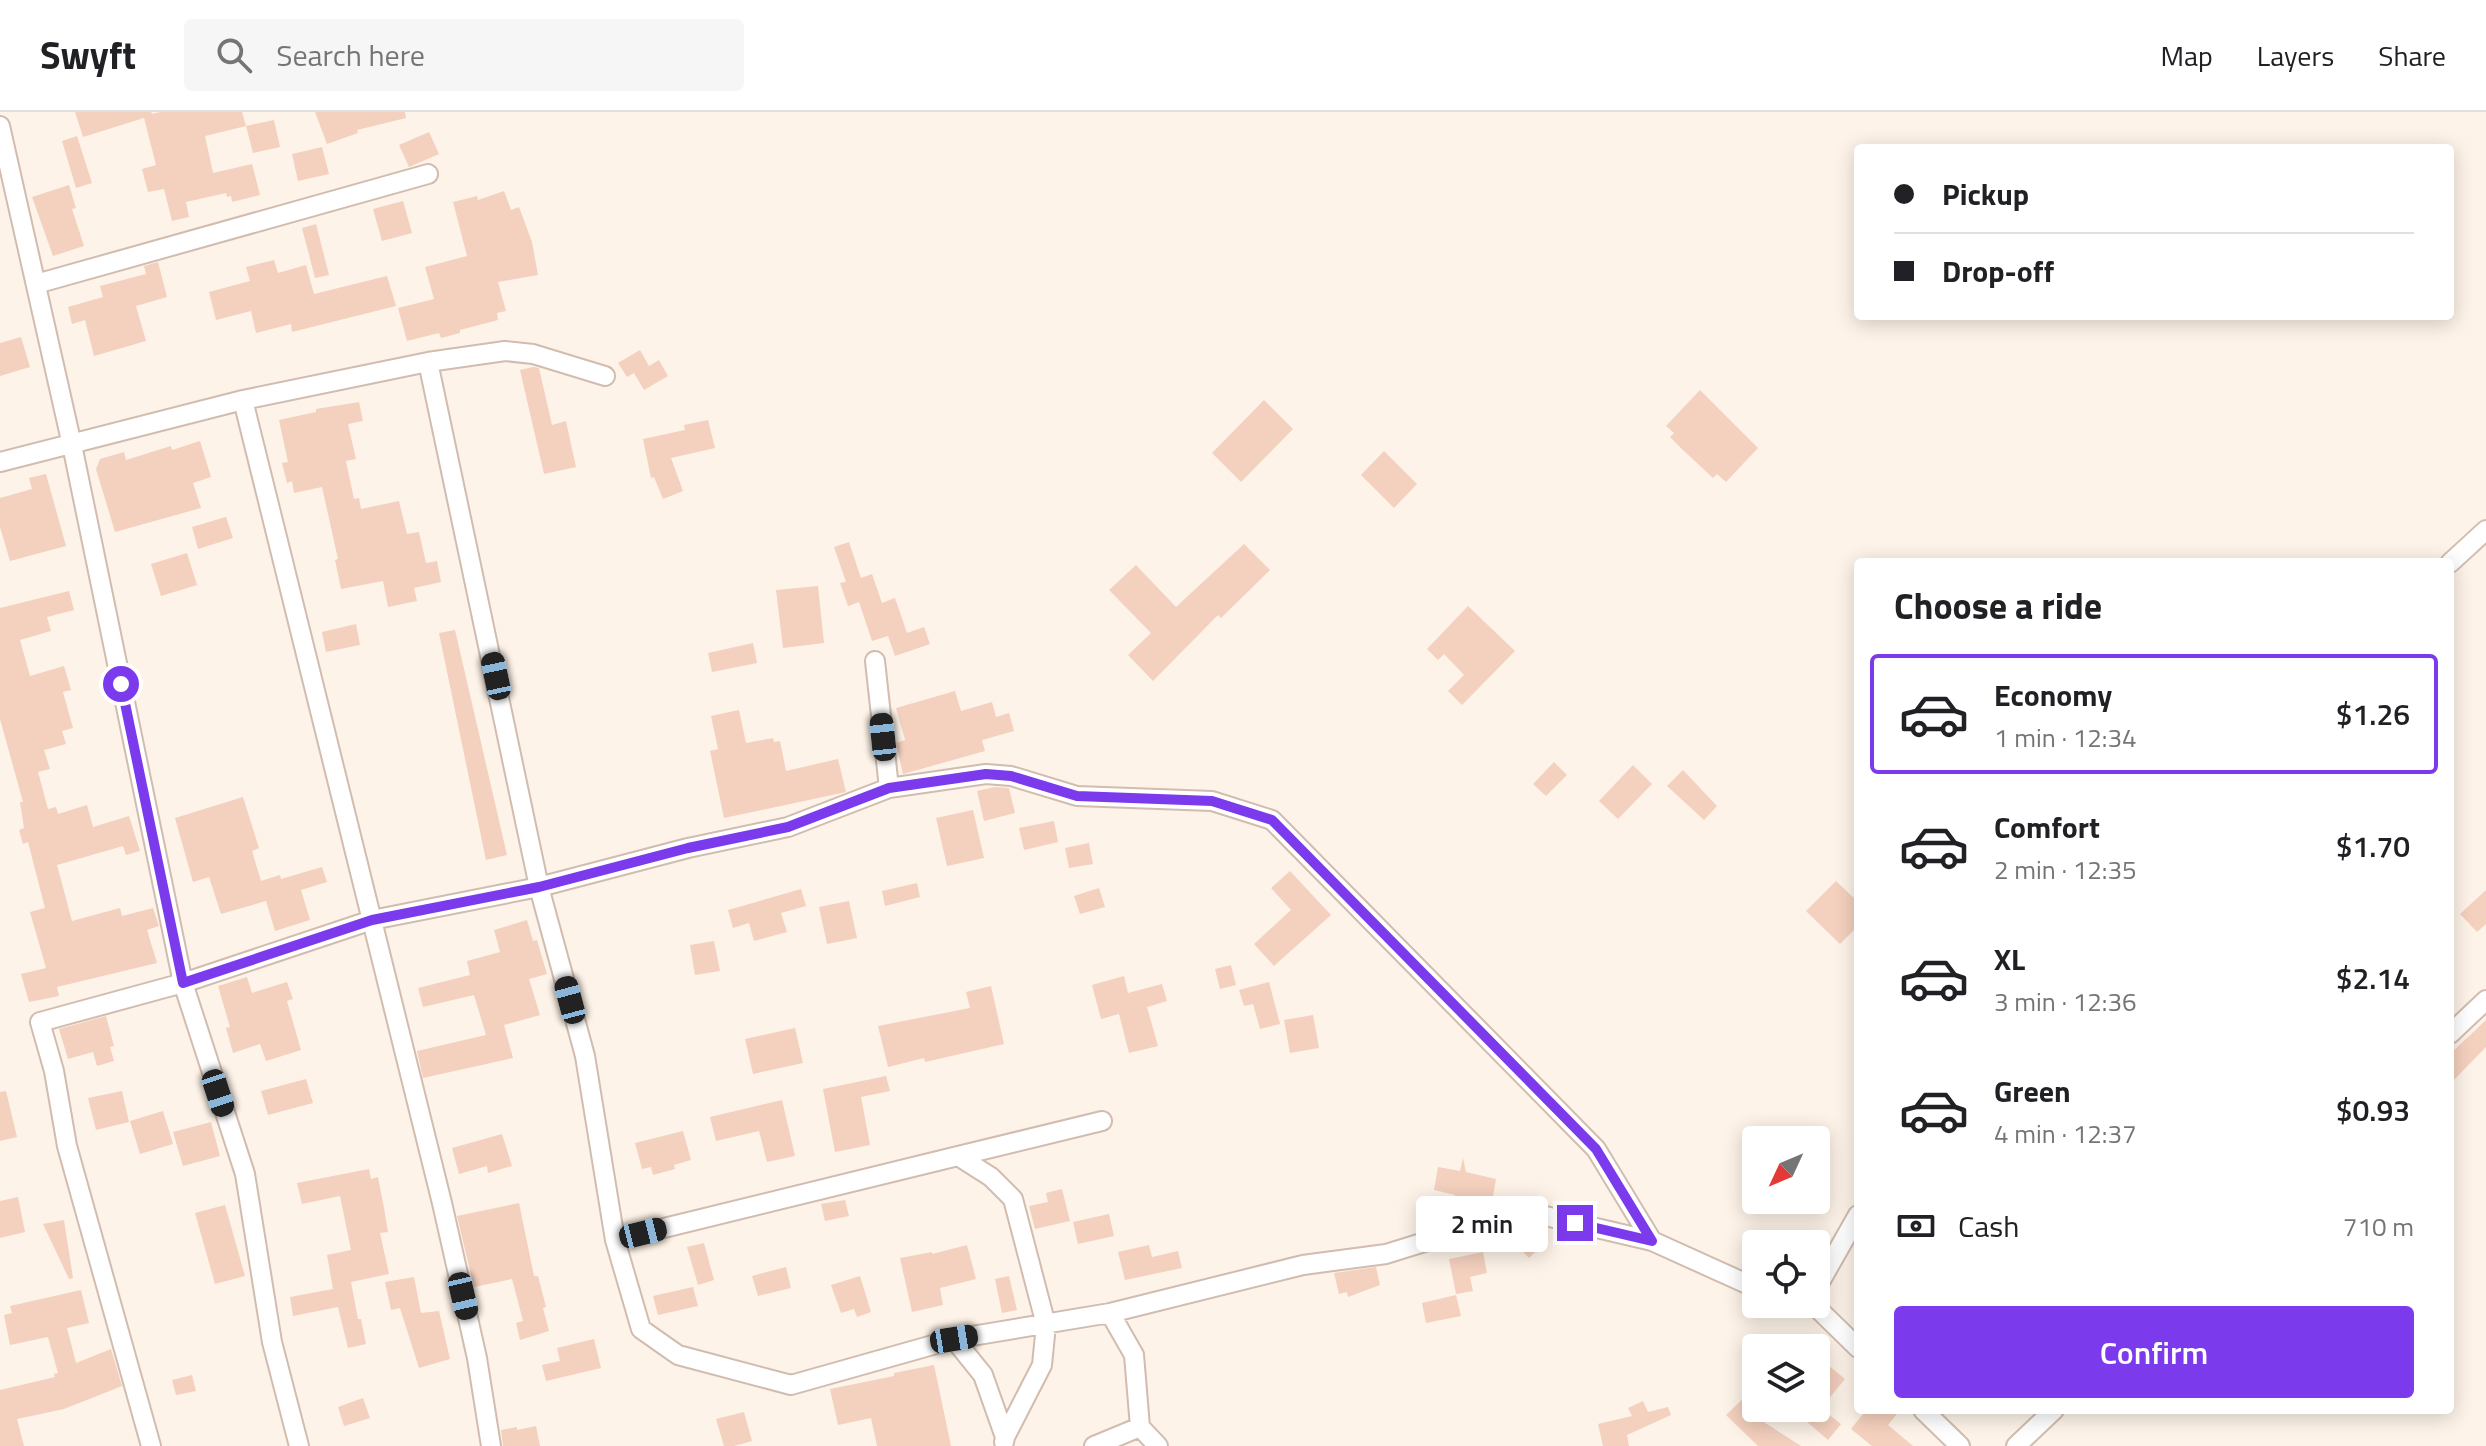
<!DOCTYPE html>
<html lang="en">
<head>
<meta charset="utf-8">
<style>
	body { margin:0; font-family:"Titillium Web",sans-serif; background:#f6f6f6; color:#202124; height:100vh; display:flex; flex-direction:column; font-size:30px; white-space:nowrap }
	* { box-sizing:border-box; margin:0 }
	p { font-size:26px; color:#757577 }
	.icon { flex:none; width:44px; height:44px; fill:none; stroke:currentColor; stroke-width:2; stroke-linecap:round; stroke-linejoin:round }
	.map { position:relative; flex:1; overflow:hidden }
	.side { position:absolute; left:1854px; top:446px; width:600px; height:856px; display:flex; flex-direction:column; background:#fff; border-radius:8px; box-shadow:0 4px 20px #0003 }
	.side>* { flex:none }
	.top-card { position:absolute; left:1854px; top:32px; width:600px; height:176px; border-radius:8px; box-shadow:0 4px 20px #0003; display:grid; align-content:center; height:176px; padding:0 40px; background:#fff }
	.needle { width:52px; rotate:226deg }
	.buttons { position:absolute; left:1742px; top:1014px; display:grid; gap:16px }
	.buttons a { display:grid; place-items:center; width:88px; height:88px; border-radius:8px; background:#fff; box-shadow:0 4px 20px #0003; font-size:40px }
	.end { position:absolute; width:36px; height:36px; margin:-18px; border:10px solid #7c3aed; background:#fff; box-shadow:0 0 0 4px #fff }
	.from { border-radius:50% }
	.bubble { position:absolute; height:56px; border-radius:8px; background:#fff; box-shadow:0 4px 20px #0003; font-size:26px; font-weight:600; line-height:56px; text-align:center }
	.car { position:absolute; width:24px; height:48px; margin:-24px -12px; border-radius:10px; box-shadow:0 0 6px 2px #0007; background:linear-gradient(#222 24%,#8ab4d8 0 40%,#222 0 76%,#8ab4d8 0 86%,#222 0) }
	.top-card b { display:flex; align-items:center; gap:28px; height:76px; font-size:30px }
	.top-card b+b { border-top:2px solid #e0e0e0 }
	.top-card i { width:20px; height:20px; background:#202124 }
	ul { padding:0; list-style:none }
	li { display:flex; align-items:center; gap:24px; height:120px; margin:0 16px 12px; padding:0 24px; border:4px solid transparent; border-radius:8px }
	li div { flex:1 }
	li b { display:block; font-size:30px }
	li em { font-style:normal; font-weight:600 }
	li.on { border-color:#7c3aed }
	li>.icon { width:72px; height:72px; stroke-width:1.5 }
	h2 { padding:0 40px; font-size:36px; line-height:96px }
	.pay { display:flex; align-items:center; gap:20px; height:88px; padding:0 40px; font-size:30px }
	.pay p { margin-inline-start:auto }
	.button { display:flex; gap:16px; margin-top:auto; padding:16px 40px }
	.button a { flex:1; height:92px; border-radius:8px; background:#7c3aed; color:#fff; font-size:32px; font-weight:600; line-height:92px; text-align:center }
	header { display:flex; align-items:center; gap:48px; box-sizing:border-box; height:112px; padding:0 40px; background:#fff; border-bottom:2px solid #e0e0e0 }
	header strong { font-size:38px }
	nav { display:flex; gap:44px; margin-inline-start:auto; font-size:28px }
	.search { width:560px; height:72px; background:#f6f6f6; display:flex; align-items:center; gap:20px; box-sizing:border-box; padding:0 28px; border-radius:8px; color:#757577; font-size:30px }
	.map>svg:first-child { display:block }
	.building { fill:#f4d0be }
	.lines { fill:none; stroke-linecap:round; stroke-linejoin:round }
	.street-casing { stroke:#d2bcaf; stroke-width:22 }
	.street { stroke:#fff; stroke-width:18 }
	.route { stroke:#7c3aed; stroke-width:10 }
</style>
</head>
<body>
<header>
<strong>Swyft</strong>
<div class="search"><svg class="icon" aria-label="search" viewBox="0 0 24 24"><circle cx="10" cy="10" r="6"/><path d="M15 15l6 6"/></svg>Search here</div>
<nav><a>Map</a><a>Layers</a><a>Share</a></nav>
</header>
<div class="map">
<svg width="2486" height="1334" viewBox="0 0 2486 1334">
	<rect width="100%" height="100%" fill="#fdf3e8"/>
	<path class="building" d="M75,0h76l1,2 8,-2h82l4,14 -41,10 8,37 39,-9 8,31 -28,7 -1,-6 -4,1 -1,-4 -40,9 3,15 -17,4 -8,-32 -16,3 -6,-23 14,-4 -12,-47 -61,19z
		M315,0h90l1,6 -49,12 1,3 -31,11z
		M274,8l6,27 -27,6 -7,-27z
		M429,20l10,22 -30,13 -10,-22z
		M77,24l15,47 -16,5 -14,-47z
		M322,35l7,27 -31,7 -6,-27z
		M69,73l7,23 -4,1 12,37 -31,10 -21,-59z
		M504,79l7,19 8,-3 13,35 6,33 -40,7 8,29 -9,2 1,7 -38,10v3l-19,5 -2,-5 -32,8 -9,-33 36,-9 -9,-32 42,-11 -14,-54 24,-6 1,4z
		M403,89l9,32 -30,8 -9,-32z
		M316,112l13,51 -14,3 -13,-50z
		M274,148l4,13 28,-8 8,29 73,-18 9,30 -104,26 -1,-8 -35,9 -5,-22 -35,9 -7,-28 41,-11 -4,-14z
		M158,150l9,35 -31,9 10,35 -52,15 -9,-36 -13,4 -4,-17 35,-10 -3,-11 46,-12 -2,-8z
		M21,225l9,30 -30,9v-33z
		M640,238l9,16 10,-6 9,16 -24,14 -10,-17 -7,4 -9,-14z
		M533,255l6,1 13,57 14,-4 10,46 -32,7 -24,-104z
		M1700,278l58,58 -32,34 -9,-8 -4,4 -30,-28 -13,-13 4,-4 -8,-7z
		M1264,288l29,29 -52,53 -29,-29z
		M359,290l4,19 -15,3 8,35 -10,2 8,38 5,-1 2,11 38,-8 8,33 12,-2 7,31 11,-2 4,21 -27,6 3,13 -29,6 -5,-26 -42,8 -6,-29 3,-1 -16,-72 -28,6 -2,-12 -5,2 -5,-20 6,-1 -9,-42 37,-8v-3z
		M708,308l7,28 -44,10 12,33 -20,8 -9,-22 -3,1 -8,-39 42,-9 -1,-5z
		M200,329l11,36 -18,6 8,25 -86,24 -19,-63 4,-10 24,-7 2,8 45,-14 1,4z
		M1384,339l33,33 -23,24 -33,-33z
		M46,362l20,72 -56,15 -10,-34v-29l32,-9 -3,-11z
		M226,405l7,21 -35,11 -6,-22z
		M849,430l12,36 11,-4 10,29 13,-5 12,35 17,-6 6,17 -35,12 -7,-20 -16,5 -13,-39 -11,4 -8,-23 6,-1 -12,-35z
		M1244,432l26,26 -49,48 -3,-3 -65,66 -25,-26 23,-22 -42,-43 27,-25 40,42z
		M187,441l10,32 -36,11 -10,-32z
		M818,474l6,57 -41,5 -7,-58z
		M69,479l5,19 -27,7 4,14 -31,9 10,36 34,-10 7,24 -8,2 10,36 -11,3 4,13 -22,6 6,19 -12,3 10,37 8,-2 2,7 29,-9 6,22 36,-11 11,35 -14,4 -3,-9 -66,19 15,56 48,-13 2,8 31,-8 6,18 -12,4 10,33 -100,24 2,9 -30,6 -8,-28 25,-6 -16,-56 15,-4 -17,-66 -5,2 -4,-14 5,-2 -4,-26h3l-23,-83v-111z
		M1468,494l47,45 -53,54 -14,-14 16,-16 -20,-21 -6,6 -11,-11z
		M356,512l4,21 -34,7 -4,-20z
		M455,518l52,225 -21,5 -47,-227z
		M753,531l4,20 -45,9 -4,-19z
		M955,579l6,20 31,-9 4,15 13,-4 5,18 -32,9 3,11 -82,23 -7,-31 9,-3 -9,-32z
		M739,598l7,33 27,-5 1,4 6,-1 6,30 52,-12 8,33 -122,26 -14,-67 8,-2 -7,-33z
		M1554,650l13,13 -21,21 -13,-12z
		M1633,653l19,19 -34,35 -19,-18z
		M1683,658l34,36 -13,14 -37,-34z
		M995,675l14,1 6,25 -31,8 -7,-30z
		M243,685l16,51 -7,3 9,30 19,-6 1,4 41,-12 5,15 -26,8 9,30 -35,11 -9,-30 -45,13 -12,-37 -16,5 -18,-64z
		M973,698l11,48 -37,8 -11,-48z
		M1054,709l4,21 -34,8 -5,-22z
		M1089,731l4,21 -24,4 -4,-20z
		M1290,759l41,44 -57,51 -20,-22 37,-34 -20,-22z
		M1836,769l22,21v24l-18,18 -34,-33z
		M917,771l3,14 -35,9 -3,-15z
		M1099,776l6,19 -25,7 -6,-18z
		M801,777l5,17 -25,7 6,19 -33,9 -5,-18 -16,5 -5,-18z
		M2486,778v34l-9,8 -17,-18z
		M849,789l8,37 -30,6 -8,-37z
		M527,808l6,21 4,-1 10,34 -18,5 11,36 -36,10 9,33 -90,20 -6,-27 69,-16 -12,-40 -51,12 -5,-19 52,-13 -3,-14 33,-9 -6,-22z
		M714,829l6,30 -25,4 -5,-30z
		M1231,853l5,20 -16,4 -5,-20z
		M1124,864l4,17 34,-9 5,17 -20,6 11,39 -29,7 -10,-39 -18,5 -9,-34z
		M247,865l5,16 35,-11 6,17 -6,2 14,49 -35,11 -6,-17 -27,9 -7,-25 4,-1 -12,-41z
		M1269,870l11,42 -20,5 -7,-25 -9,2 -5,-16z
		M991,874l13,58 -79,18 -1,-4 -36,9 -10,-41 92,-18 -4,-16z
		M1313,903l6,33 -29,5 -6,-33z
		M106,904l8,30 -4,1 4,14 -17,5 -4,-14 -25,7 -9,-30z
		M2486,908v27l-36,37v-30z
		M795,916l8,35 -50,11 -8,-35z
		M886,964l4,15 -29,6 9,48 -35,7 -12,-63z
		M306,967l7,24 -45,12 -7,-24z
		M6,979l11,46 -17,4v-49z
		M122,979l7,31 -33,8 -8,-32z
		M782,988l13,56 -28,6 -8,-31 -43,10 -6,-24z
		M163,999l10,33 -33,10 -10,-33z
		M211,1010l9,34 -37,10 -10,-34z
		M683,1019l8,29 -17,5 1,4 -22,6 -2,-8 -9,2 -7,-26z
		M502,1022l10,32 -24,7 -1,-7 -28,8 -7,-26z
		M1463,1046l3,14 30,7 -5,30 -7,2 -13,-14 2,9 -20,-4 2,-7 -21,-5 4,-23 22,4z
		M369,1057l2,10 7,-2 6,31 4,24 -8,1 9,41 -38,8 7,37h3l5,25 -18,4 -10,-41 -45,9 -3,-19 43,-8 -6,-34 24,-5 -11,-54 -38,8 -5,-21z
		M1062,1077l8,32 -35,8 -6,-23 19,-4 -2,-9z
		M18,1085l7,35 -25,6v-37z
		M845,1088l4,16 -24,5 -4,-17z
		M519,1091l15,73h4l8,31 -3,1 6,23 -29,9 -4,-17 7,-2 -11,-42 -38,8 -17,-71z
		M225,1093l20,71 -30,8 -20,-71z
		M1109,1102l5,22 -36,8 -5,-22z
		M64,1108l9,58 -4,1 -26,-55z
		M1526,1112l6,1 15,15 -18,18 -18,-19z
		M704,1131l10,37 -16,5 -11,-38z
		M967,1133l9,34 -36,9 3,17 -31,7 -12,-54 32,-6v2z
		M1149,1133l3,12 26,-6 4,17 -57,12 -7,-28z
		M1483,1140l4,21 -17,4 3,14 -17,3 -7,-35z
		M786,1155l5,21 -33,8 -6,-20z
		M1376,1155l4,18 -32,12 -1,-5 -8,2 -5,-21z
		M860,1164l11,36 -14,5 -3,-8 -13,4 -10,-28z
		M1009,1164l8,34 -15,3 -7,-34z
		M414,1165l7,36 18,-2 11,48 -31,9 -19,-60 -9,2 -6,-28z
		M693,1175l5,19 -40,9 -5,-19z
		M81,1178l8,33 -22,5 9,35 35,-14 11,37 -58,23 -47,10 7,27h-24v-56l55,-13 -1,-3 4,-1 -10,-36 -38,8 -6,-30 8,-2 -2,-7z
		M1456,1183l5,21 -35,7 -4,-20z
		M594,1227l7,29 -55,13 -4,-16 18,-4 -3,-13z
		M1823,1249l22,18 -24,29 20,16 -13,16 -37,-32h25v-39z
		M934,1253l17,81h-74l-6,-28 -33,7 -8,-36 64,-13v-3z
		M192,1263l4,16 -20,4 -4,-15z
		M1756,1274v31l45,29h-43l-32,-31z
		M363,1286l7,20 -26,8 -6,-19z
		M1643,1289l5,11 20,-5 3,8 -44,20 2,11h-26l-5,-22 34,-8 -4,-8z
		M1866,1298h34l-12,15 25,21h-41l-21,-17z
		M744,1300l8,29 -18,5h-10l-8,-27z
		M536,1314l4,20h-37l-2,-16 16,-3v3z"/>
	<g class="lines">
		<defs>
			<path id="street" d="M0,14l72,319 111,538 62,191 27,168 27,104
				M36,172l392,-110
				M428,250l111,525 46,169 30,184 26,89 37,26 113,30 163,-46 156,-26 193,-48 83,-11 138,-43 128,30 104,47
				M243,288l199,803 35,155 14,88
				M0,350l243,-62 185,-38 77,-11 28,3 72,22
				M2450,451l36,-33
				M875,549l14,127
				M2450,922l36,-34
				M958,1044l144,-35
				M615,1128l343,-84 33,21 22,22 33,126 -4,40 -37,72
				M1816,1177l42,-74
				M1813,1192l45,44
				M1110,1201l24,42 6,72 18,19
				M954,1227l29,36 22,62 -1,5
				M1923,1298l37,36
				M151,1334l-84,-300 -13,-75 -14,-49 143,-39 189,-63 167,-33 149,-39 100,-21 101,-39 97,-14 25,2 66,20 135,5 60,19 324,329 56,92
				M1094,1334l46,-19
				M2016,1334l38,-36"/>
		</defs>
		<use href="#street" class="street-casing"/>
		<use href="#street" class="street"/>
	</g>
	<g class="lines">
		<path class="route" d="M121,572l62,299 189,-63 167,-33 149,-39 100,-21 101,-39 97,-14 25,2 66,20 135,5 60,19 324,329 56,92 -77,-18"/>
	</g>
</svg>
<div class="buttons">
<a><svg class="needle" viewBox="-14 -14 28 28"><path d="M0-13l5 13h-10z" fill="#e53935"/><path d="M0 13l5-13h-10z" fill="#757577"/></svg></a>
<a><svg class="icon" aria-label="locate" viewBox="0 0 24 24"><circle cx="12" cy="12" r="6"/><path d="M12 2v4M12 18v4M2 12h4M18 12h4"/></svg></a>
<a><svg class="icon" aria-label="layers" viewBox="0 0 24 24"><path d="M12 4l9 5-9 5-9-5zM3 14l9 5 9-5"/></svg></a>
</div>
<i class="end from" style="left:121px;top:572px"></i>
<i class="end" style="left:1575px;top:1111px"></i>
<div class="bubble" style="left:1416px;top:1084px;width:132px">2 min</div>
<i class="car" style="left:496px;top:564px;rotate:348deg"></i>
<i class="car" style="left:883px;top:625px;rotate:354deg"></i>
<i class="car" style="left:570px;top:888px;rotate:345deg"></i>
<i class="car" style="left:218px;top:981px;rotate:162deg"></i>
<i class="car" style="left:643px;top:1121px;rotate:76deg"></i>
<i class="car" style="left:463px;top:1184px;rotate:167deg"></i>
<i class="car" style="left:954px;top:1227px;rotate:81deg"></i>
<div class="top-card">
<b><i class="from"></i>Pickup</b>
<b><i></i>Drop-off</b>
</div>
<section class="side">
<h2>Choose a ride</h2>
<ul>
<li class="on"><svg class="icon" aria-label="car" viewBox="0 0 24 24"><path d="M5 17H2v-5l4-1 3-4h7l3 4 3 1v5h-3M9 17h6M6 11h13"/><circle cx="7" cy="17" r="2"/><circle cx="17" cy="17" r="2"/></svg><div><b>Economy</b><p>1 min · 12:34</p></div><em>$1.26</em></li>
<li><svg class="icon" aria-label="car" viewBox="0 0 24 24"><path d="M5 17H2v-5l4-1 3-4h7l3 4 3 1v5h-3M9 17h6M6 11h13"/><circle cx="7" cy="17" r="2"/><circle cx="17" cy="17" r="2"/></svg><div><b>Comfort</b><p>2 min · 12:35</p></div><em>$1.70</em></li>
<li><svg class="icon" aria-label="car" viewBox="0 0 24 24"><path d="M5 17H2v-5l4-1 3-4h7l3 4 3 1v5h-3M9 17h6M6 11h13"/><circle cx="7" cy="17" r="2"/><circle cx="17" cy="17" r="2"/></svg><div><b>XL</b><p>3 min · 12:36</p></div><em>$2.14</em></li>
<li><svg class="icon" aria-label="car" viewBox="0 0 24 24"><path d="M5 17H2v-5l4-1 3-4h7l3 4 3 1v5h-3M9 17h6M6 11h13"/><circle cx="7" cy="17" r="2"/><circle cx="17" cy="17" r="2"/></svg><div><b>Green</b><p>4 min · 12:37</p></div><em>$0.93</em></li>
</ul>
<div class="pay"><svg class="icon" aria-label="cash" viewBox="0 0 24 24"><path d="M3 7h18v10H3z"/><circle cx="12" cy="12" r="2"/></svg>Cash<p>710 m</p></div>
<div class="button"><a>Confirm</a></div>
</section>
</div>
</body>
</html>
